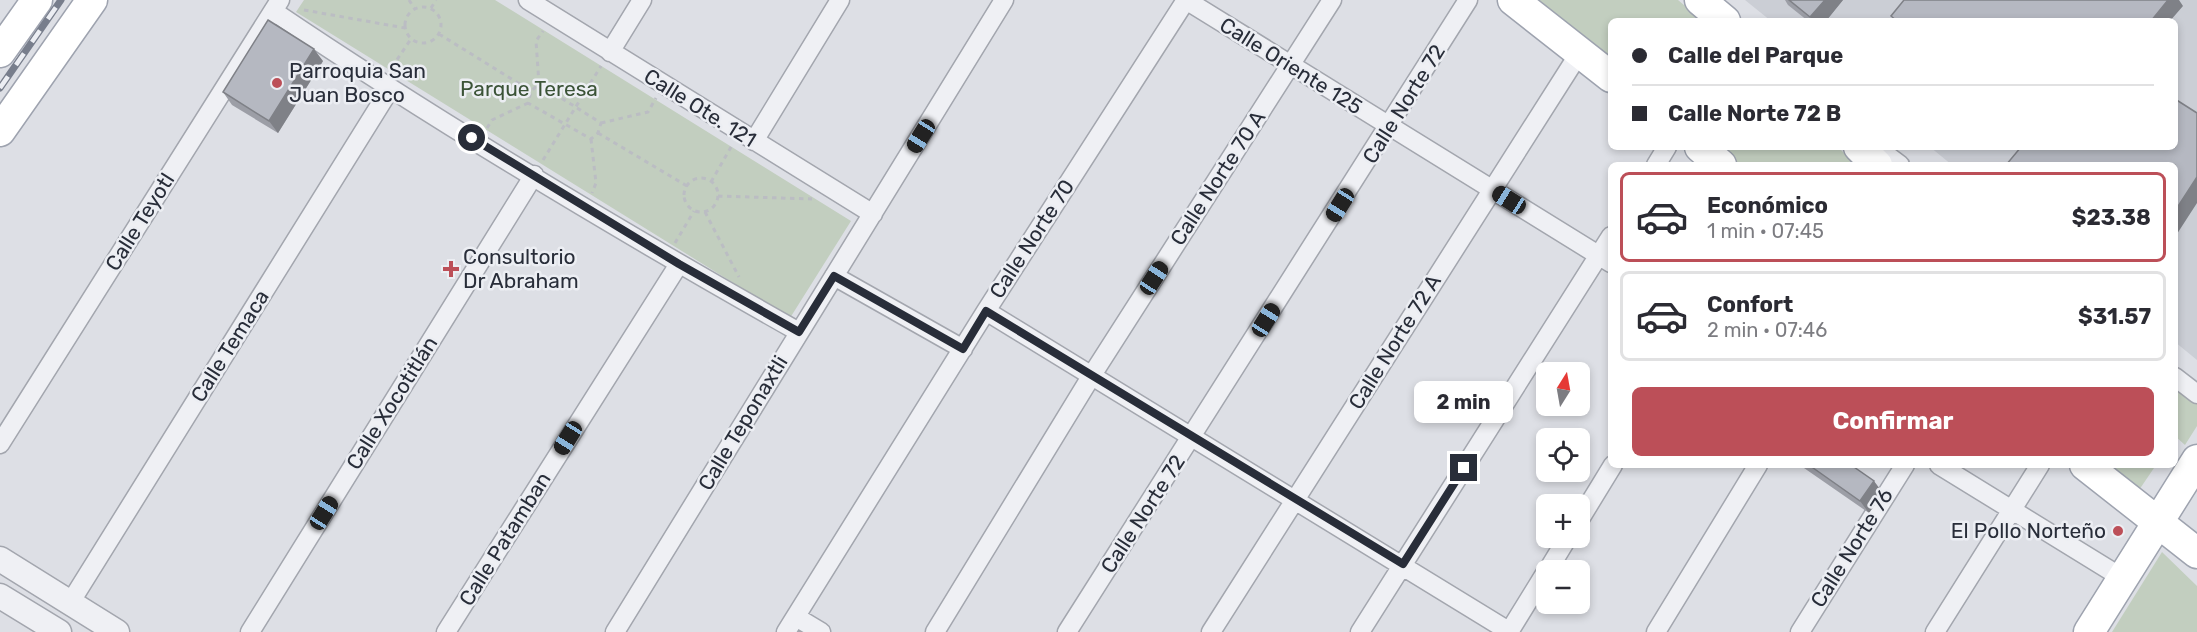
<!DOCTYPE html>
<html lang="es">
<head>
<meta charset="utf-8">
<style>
	body { margin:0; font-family:Rubik,sans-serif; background:#f2f2f3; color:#2b2b33; height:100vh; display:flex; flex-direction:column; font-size:22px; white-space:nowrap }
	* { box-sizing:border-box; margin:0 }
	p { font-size:20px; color:#7c7c81 }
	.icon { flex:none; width:33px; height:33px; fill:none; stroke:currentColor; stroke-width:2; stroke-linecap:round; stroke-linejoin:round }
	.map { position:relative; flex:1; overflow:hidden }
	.sheet { position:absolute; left:1608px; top:162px; width:570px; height:306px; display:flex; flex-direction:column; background:#fff; border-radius:9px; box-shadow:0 3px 9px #0003 }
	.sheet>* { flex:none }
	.top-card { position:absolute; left:1608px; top:18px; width:570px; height:132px; border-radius:9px; box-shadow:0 3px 9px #0003; display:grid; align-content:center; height:132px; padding:0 24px; background:#fff }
	.needle { width:39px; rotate:11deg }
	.fabs { position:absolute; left:1536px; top:362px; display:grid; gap:12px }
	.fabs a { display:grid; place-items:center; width:54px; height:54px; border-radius:9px; background:#fff; box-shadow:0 3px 9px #0003; font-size:30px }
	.end { position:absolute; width:27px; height:27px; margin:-14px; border:8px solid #282d39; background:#fff; box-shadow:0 0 0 3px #fff }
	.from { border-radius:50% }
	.bubble { position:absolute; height:42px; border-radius:9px; background:#fff; box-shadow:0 3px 9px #0003; font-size:20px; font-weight:700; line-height:42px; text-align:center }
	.car { position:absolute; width:18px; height:36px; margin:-18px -9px; border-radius:8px; box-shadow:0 0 4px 2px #0007; background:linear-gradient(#222 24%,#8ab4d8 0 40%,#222 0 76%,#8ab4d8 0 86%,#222 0) }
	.top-card b { display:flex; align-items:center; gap:21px; height:57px; font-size:22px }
	.top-card b+b { border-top:2px solid #e1e1e2 }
	.top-card i { width:15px; height:15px; background:#2b2b33 }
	ul { padding:10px 0 0; list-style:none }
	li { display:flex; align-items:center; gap:18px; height:90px; margin:0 12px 9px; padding:0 12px; border:3px solid #e1e1e2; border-radius:9px }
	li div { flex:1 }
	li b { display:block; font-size:22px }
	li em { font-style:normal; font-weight:700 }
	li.active { border-color:#bc4f58 }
	li>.icon { width:54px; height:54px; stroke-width:1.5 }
	.action { display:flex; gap:12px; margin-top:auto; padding:12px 24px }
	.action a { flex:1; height:69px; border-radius:9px; background:#bc4f58; color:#fff; font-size:24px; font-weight:700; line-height:69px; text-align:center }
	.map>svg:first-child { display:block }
	.built { fill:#cbced5 }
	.green { fill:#c2cebf }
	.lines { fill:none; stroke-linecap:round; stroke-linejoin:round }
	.minor-casing { stroke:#a3a6ae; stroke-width:21 }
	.tertiary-casing { stroke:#a3a6ae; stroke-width:27 }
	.primary-casing { stroke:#9ea3af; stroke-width:33 }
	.path { stroke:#bbbdc3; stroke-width:3; stroke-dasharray:4.5 4.5; stroke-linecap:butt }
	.minor { stroke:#eff0f4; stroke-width:18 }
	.tertiary { stroke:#eff0f4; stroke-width:24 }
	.primary { stroke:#fff; stroke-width:30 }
	.rail-casing { stroke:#787e8c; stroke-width:7 }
	.rail { stroke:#eceef3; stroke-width:4.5; stroke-dasharray:14; stroke-linecap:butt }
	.wall { fill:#9c9ea6 }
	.shaded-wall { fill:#7f8187 }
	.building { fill:#b5b8c1; stroke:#7f8187; stroke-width:1.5 }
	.route { stroke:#282d39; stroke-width:8 }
	.poi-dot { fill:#bc4f58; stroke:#eceef3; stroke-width:2 }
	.labels { text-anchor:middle; stroke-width:5; stroke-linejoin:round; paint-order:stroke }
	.street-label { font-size:21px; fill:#282d39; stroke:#eceef3 }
	.poi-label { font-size:21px; fill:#282d39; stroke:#eceef3; text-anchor:start }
	.park-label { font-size:21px; fill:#3b5337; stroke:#eceef3 }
</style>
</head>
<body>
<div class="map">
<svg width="2197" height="632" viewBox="0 0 2197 632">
	<rect width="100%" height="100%" fill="#dddfe5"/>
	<path class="built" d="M1745,0h452v360l-22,-18v-177h-223l-22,-18h245v-126h-404z"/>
	<path class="green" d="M304,0h191l356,221 -61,97 -494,-306z
		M1532,0h146l25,21h-92v41z
		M1718,147h120l18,18h-116z
		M2175,387l22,17v22l-12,19 -10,-9z
		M2105,465h46l3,3 -17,25z
		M2162,552l35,34v46h-85z"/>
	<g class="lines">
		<defs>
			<path id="minor" d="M528,0l345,214
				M1186,0l425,263
				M273,11c170,115 347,220 526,321
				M610,52l32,-52
				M754,141l86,-141
				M1876,147l24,18
				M1656,165l11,-18
				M834,276l129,73
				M986,311l524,321
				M2175,377l22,17
				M0,444l280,-444
				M1939,465l185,114
				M1580,519l33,-54
				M1548,570l20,-33
				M70,603l320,-514
				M796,617l25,15
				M250,632l284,-457
				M446,632l233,-368
				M615,632l389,-632
				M786,632l200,-321 200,-311
				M935,632l157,-257 240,-375
				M1067,632l401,-632
				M1211,632l369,-580
				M1360,632l251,-396
				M1509,632l37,-60
				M1656,632l102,-167
				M1800,632l105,-167
				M1935,632l105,-167"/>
			<path id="tertiary" d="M0,559l117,73
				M0,596l59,36"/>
			<path id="primary" d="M1513,0l98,77
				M1700,0l25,21
				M0,52l37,-52
				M0,131l92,-131
				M1700,147l21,18
				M1859,147l18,18
				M2085,465l112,88
				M2089,632l108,-172"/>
		</defs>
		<use href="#minor" class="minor-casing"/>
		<use href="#tertiary" class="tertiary-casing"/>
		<use href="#primary" class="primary-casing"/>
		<path class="path" d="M409,0l5,8
			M405 25a18 18 0 1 1 36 0a18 18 0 1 1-36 0Z
			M431,8l5,-8
			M304,10l101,18
			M439,34l92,57
			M392,67l19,-28
			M539,84l62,39 -3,10 -7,6 -63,-36 3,-12z
			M539,84l-3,-43 7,-10
			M601,123l47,-11 8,-14
			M487,128l5,-8 36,-17
			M598,133l89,53
			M591,139l5,44 -4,10
			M543,160l58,-94
			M684 195a17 17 0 1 1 34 0a17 17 0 1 1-34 0Z
			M711,182l20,-35
			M718,196l94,3
			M705,212l34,65
			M675,243l19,-32"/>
		<use href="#minor" class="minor"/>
		<use href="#tertiary" class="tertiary"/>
		<use href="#primary" class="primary"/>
		<defs>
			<path id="rail" d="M0,88l61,-88"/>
		</defs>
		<use href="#rail" class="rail-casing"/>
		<use href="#rail" class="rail"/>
	</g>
	<path class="wall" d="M1785,0h58l-17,21h-18l-20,-16z
		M323,61l-45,72 -46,-28 -9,-13z
		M1802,465h49l32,28 -14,20 -65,-45z"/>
	<path class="shaded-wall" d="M1825,0h18l-17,21h-13l-3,-4z
		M2168,0h11l4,6 -13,15h-19z
		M314,49l9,12 -45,72 -9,-12z
		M2197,177v26l-22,34v-26z
		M1874,481l9,12 -14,20 -9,-12z"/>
	<path class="building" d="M1789,0h36l-15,17z
		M1904,0h264l-17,21h-254l-6,-5z
		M268,20l46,29 -45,72 -46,-29z
		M2175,99l22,14v64l-22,34v-46h-169l15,-18h154z
		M1809,465h42l23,16 -14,20z"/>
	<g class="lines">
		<path class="route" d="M472,138l207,126 120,68 35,-56 129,73 23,-38 417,253 61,-96"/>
	</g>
	<g class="poi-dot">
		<circle cx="277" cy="83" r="6"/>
		<path d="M448 260h6v6h6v6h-6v6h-6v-6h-6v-6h6z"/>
		<circle cx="2118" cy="531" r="6"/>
	</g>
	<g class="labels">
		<g class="street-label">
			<text transform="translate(1291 66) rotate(32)" y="7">Calle Oriente 125</text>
			<text transform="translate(1404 104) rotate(-58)" y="7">Calle Norte 72</text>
			<text transform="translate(700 108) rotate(32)" y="7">Calle Ote. 121</text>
			<text transform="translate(1218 178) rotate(-57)" y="7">Calle Norte 70 A</text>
			<text transform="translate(140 222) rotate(-58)" y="7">Calle Teyotl</text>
			<text transform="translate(1032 239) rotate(-57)" y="7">Calle Norte 70</text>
			<text transform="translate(1395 342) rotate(-58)" y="7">Calle Norte 72 A</text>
			<text transform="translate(230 346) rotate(-58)" y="7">Calle Temaca</text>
			<text transform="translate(392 403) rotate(-58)" y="7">Calle Xocotitlán</text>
			<text transform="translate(743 423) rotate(-59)" y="7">Calle Teponaxtli</text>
			<text transform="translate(1143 514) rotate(-57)" y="7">Calle Norte 72</text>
			<text transform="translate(505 539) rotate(-58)" y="7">Calle Patamban</text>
			<text transform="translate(1852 548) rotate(-58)" y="7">Calle Norte 76</text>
		</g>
		<g class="poi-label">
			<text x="289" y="78">Parroquia San<tspan x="289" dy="24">Juan Bosco</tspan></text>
			<text x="463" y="264">Consultorio<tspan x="463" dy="24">Dr Abraham</tspan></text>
			<text x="2106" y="538" text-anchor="end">El Pollo Norteño</text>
		</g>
		<g class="park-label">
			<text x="529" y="96">Parque Teresa</text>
		</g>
	</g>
</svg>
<div class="fabs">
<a><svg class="needle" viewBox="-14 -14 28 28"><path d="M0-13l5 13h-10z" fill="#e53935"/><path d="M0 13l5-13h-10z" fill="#7c7c81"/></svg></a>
<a><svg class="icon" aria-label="locate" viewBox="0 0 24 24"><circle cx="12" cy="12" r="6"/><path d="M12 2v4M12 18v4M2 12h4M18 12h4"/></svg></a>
<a>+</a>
<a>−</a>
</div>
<i class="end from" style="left:472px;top:138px"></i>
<i class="end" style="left:1464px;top:468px"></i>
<div class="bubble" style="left:1414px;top:381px;width:99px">2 min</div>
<i class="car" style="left:921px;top:136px;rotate:212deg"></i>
<i class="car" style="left:1509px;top:200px;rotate:302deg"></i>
<i class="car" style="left:1340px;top:205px;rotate:212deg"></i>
<i class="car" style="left:1154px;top:278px;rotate:33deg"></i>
<i class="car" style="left:1266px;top:320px;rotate:32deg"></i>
<i class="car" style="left:568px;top:438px;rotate:212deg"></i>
<i class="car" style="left:324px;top:513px;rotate:32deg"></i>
<div class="top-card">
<b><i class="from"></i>Calle del Parque</b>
<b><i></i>Calle Norte 72 B</b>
</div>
<section class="sheet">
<ul>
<li class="active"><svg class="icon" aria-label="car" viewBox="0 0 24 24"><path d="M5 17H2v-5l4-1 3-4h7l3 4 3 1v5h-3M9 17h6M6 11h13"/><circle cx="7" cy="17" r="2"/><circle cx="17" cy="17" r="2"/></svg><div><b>Económico</b><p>1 min · 07:45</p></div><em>$23.38</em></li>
<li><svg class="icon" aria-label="car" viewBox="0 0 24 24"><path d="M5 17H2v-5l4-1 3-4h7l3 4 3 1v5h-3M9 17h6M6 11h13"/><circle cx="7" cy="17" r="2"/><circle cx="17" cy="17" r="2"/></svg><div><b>Confort</b><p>2 min · 07:46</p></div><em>$31.57</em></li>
</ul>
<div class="action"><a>Confirmar</a></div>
</section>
</div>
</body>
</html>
